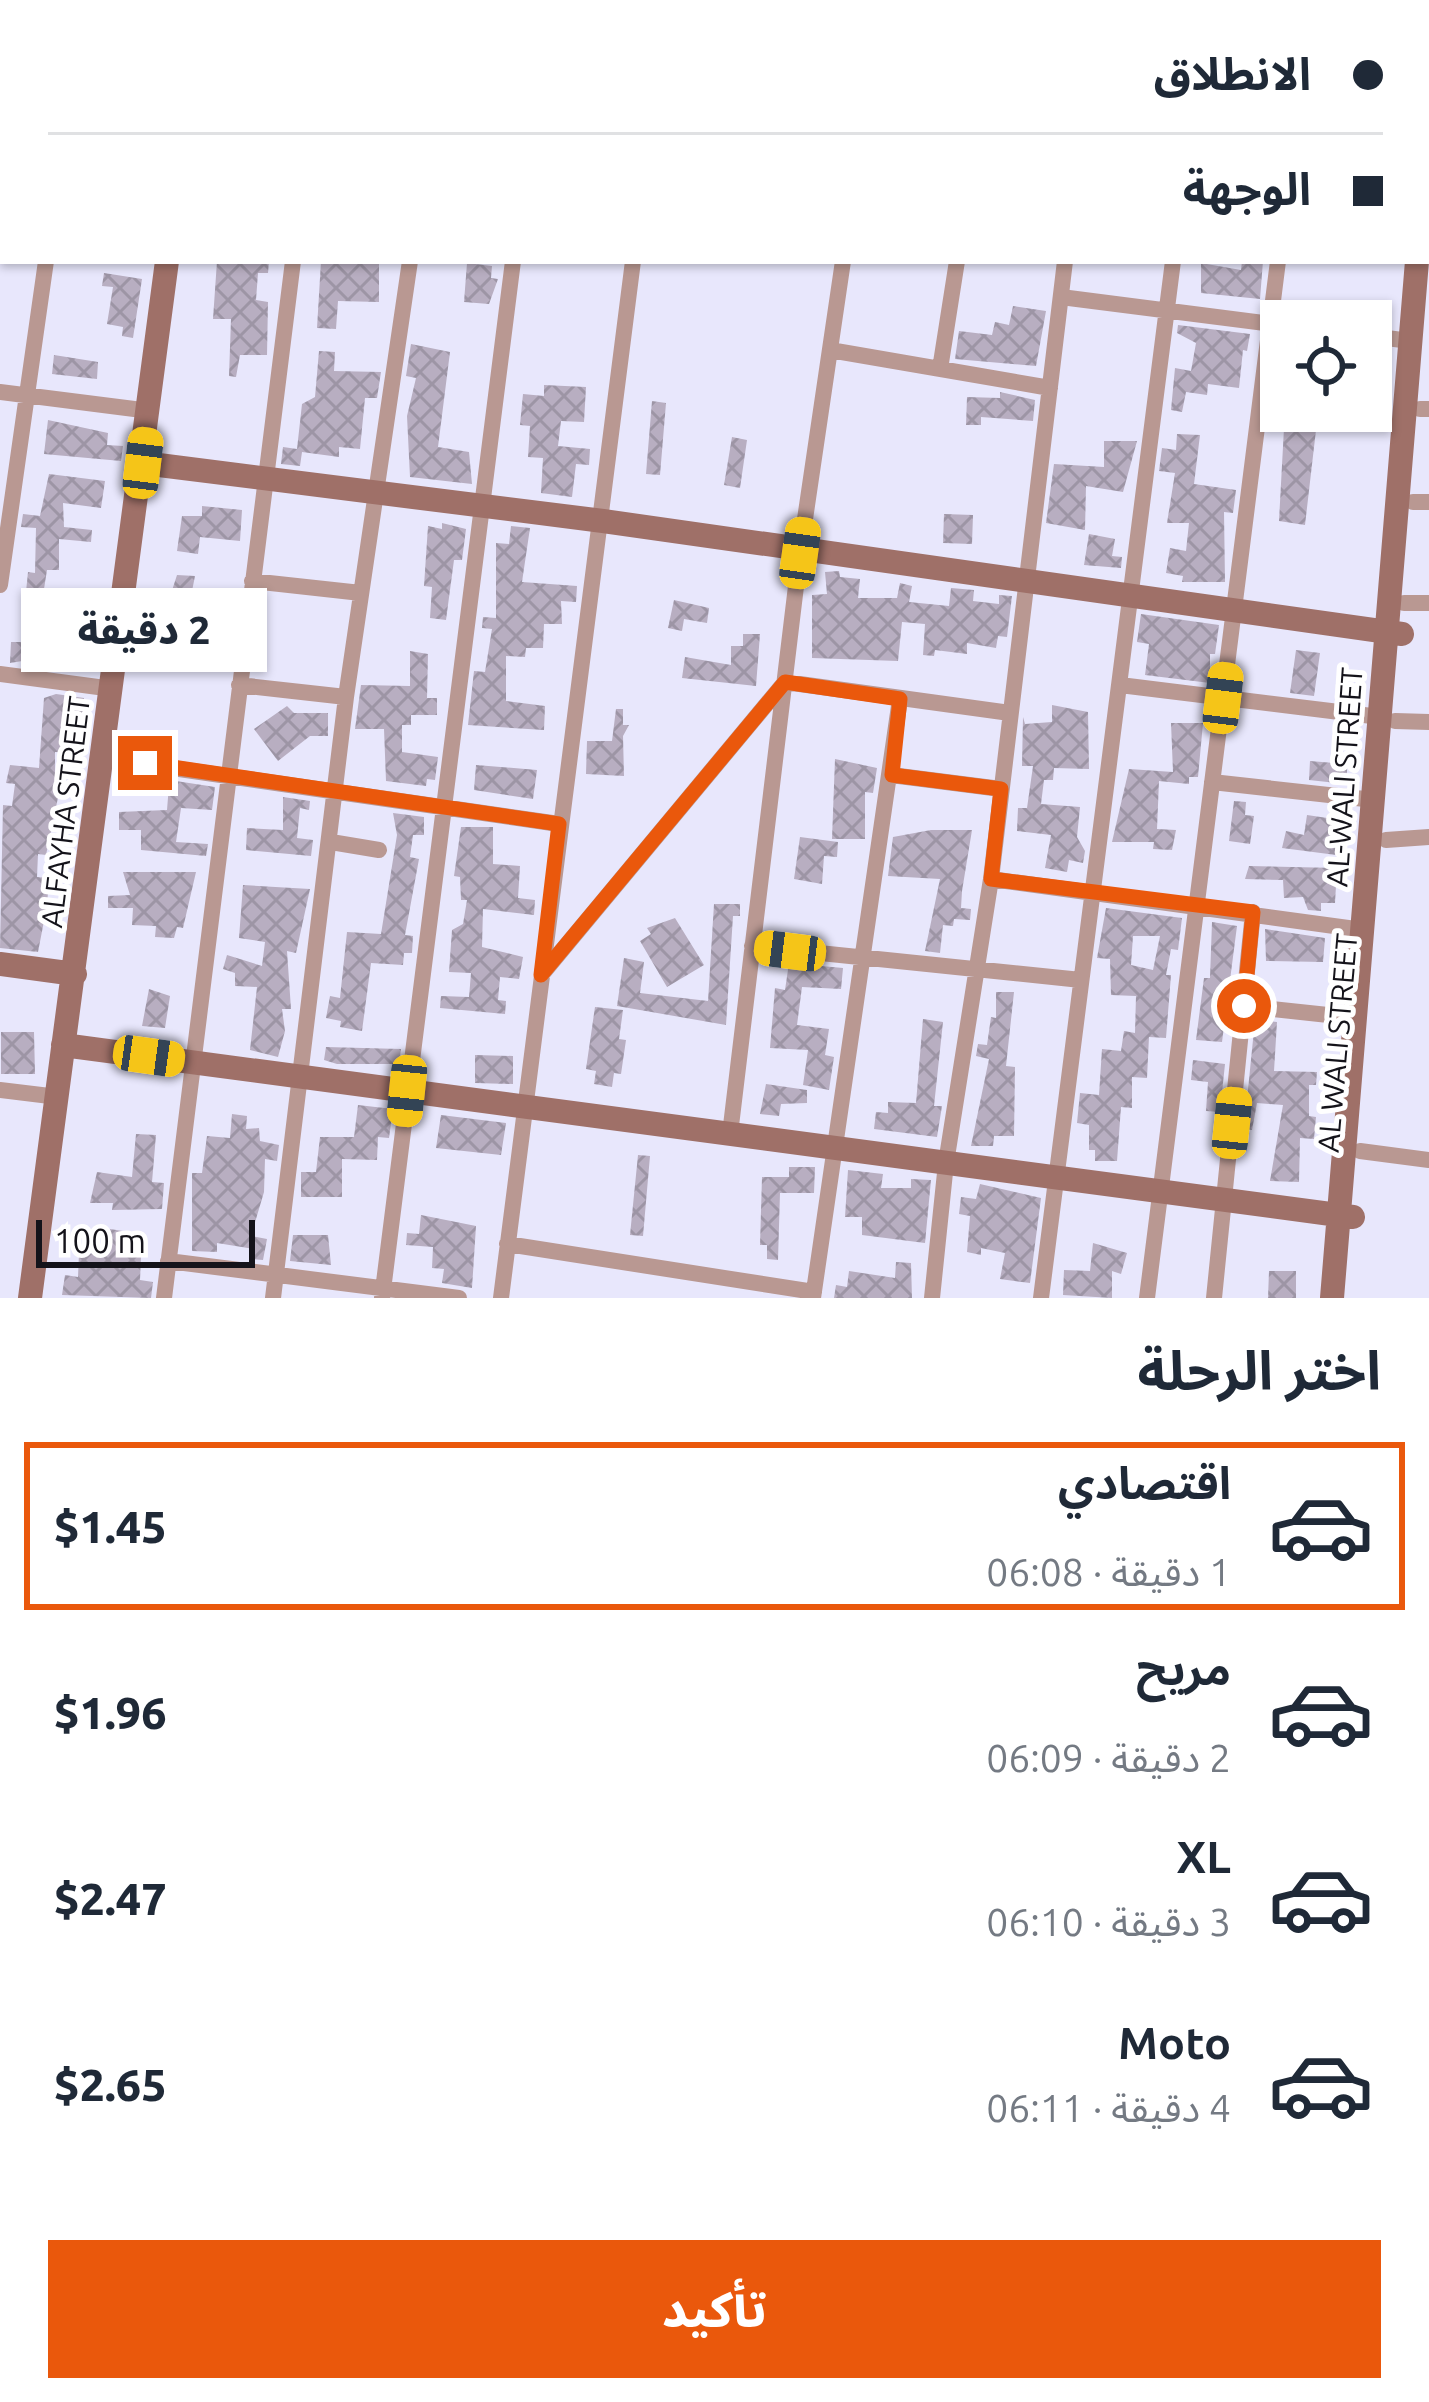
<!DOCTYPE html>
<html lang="ar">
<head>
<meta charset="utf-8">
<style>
	body { margin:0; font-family:Ubuntu,"Noto Sans Arabic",sans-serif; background:#f6f6f7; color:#1f2937; direction:rtl; height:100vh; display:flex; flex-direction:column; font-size:45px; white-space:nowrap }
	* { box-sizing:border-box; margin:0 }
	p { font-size:39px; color:#747a83 }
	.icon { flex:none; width:66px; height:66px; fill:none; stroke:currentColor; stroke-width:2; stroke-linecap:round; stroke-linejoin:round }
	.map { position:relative; height:1298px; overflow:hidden; direction:ltr }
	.panel { display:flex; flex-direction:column; background:#fff; flex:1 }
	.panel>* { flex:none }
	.guide { position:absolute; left:0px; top:0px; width:1431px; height:264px; box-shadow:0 3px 9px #0004; direction:rtl; display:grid; align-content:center; height:264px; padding:0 48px; background:#fff }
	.controls { position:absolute; left:1260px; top:300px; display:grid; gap:24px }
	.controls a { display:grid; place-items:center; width:132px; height:132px; border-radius:0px; background:#fff; box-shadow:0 3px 9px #0004; font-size:60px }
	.scale { position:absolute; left:36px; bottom:30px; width:219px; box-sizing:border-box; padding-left:12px; border:6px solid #14131a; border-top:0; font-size:33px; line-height:42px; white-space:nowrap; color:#14131a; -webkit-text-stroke:9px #fff; paint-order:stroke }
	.end { position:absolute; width:54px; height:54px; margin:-27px; border:15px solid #ea580c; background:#fff; box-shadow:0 0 0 6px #fff }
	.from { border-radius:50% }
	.bubble { position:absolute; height:84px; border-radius:0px; background:#fff; box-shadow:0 3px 9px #0004; font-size:39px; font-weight:800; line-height:84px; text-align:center; direction:rtl }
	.car { position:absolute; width:36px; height:72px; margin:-36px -18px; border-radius:15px; box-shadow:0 0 9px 3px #0007; background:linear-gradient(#f5c518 24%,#345 0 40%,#f5c518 0 76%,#345 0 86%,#f5c518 0) }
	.guide b { display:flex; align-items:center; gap:42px; height:114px; font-size:45px }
	.guide b+b { border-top:3px solid #e0e1e3 }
	.guide i { width:30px; height:30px; background:#1f2937 }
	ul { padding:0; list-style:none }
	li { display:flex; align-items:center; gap:36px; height:168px; margin:0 24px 18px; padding:0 24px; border:6px solid transparent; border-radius:0px }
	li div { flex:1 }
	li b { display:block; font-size:45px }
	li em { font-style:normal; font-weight:800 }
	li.active { border-color:#ea580c }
	li>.icon { width:108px; height:108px; stroke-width:1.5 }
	h2 { padding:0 48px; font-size:54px; line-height:144px }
	.cta { display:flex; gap:24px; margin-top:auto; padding:24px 48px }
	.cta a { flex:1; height:138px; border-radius:0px; background:#ea580c; color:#fff; font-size:48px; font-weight:800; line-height:138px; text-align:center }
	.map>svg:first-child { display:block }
	.building { fill:url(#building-cross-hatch); fill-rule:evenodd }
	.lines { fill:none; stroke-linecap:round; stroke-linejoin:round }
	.street { stroke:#b99892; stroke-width:16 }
	.secondary { stroke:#9f7068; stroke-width:24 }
	.route { stroke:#ea580c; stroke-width:15 }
	.labels { text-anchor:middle; stroke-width:10; stroke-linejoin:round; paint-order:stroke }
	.street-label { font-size:30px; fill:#14131a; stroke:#fff }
</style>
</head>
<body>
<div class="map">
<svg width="1429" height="1298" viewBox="0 0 1429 1298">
	<defs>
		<pattern id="building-cross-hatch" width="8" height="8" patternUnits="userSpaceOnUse" patternTransform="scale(3)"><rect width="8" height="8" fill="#b8aec1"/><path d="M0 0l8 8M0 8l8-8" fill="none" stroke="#9d95a5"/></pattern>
	</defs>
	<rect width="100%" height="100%" fill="#e8e7fc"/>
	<path class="building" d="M217,261h52l-1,12h-10l-2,27 12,2 -1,53h-27l-4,22 -7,-1 2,-57h-18z
		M321,261h58v41l-41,-1 -2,28 -19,-1z
		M1242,261h21l-3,38 -59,-6v-30l40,7z
		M467,263l25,3 -1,12 7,1 -9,25 -25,-2z
		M104,273l38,6 -9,59 -11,-2 1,-9 -16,-3 6,-37 -11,-1z
		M1013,306l33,5 -10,55 -81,-7 4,-28 33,4 3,-13 14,3z
		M1178,325l72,9 -3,17 -4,-1 -4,38 -31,-4 -1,11 -21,-3 -4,20 -11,-2 4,-42 16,3 5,-28 -19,-10z
		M411,344l39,8 -12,95 31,5 3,32 -62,-7 -3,-61 9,-38 -10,-2z
		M319,351l16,1 -1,19 47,1 -4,26h-12l-5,51 -21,-2v10l-37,-5 -2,14 -19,-2 2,-17 14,2 5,-45 13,-7z
		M54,355l44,7 -1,17 -45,-5z
		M544,385l42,2 -2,35 -23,-1 -3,25 32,3 -1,16 -13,-1 -4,33 -31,-4 2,-35 -15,-1 2,-31 -10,-1 3,-31 21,2z
		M1000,392l35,8 -2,21 -52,-4v8h-15l1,-28 33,1z
		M652,401l14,2 -6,72 -14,-1z
		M48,420l60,13 -1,12 16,1 -2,15 -77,-7z
		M1284,428l32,2 -11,95 -26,-4z
		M1177,434l23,1 -6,49 42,6 -3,23 -9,-1 1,70h-43l1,-6 -17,-3 4,-25 16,3 3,-28h-22l8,-50 -16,-2 3,-23 14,2z
		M732,437l15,3 -7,48 -16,-3z
		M1104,441h33l-14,51 -37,-6 -1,44 -39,-7 8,-59 50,3z
		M49,474l56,7 -4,27 -38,-5 1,24 28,3 -1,12 -32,-3v31h-12l-6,38 11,4 45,-5v19h-20v12l-30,-1v20l-37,6 1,-21h10l7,-70 7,1 1,-45 -15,-1 2,-13 17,2z
		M202,506l40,4 -2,31 -40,-4 -2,17 -21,-3 5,-35h20z
		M944,514l29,1 -1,29 -29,-1z
		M442,523l24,6 -4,31h-8l-8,60 -16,-2 2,-31 -8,-1 4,-60 14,3z
		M511,526l19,2 -8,54 55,4 -1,16 -15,-1 1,23h-18l-1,24h-17l-1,9 -19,-1v45l39,5 -1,24 -76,-5 6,-54 11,1 7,-43 -10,-1 1,-11 13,1v-75l13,1z
		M1089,534l26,5 -3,17 10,1 -1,11 -37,-3z
		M839,571l1,6 20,2 -2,19h39l3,-15 12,3 -3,16 40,4 2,-18 23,2 -1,11 26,3v-9l13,1 -5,41 -9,-1 -2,12 -29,-5v11l-32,-4 -1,6 -11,-1 2,-31 -23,-2 -4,39 -86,-3v-63l15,-1 -2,-22z
		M177,575l18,1 -9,45 -43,-5 2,-13 22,3z
		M674,600l35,8 -2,15 -23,-4 -2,12 -14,-3z
		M1141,614l78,11 -4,29h-5v29l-65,-8 4,-31 -12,-2z
		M743,634h17l-4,52 -74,-8 3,-21 46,8v-19h12z
		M1296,650l24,3 -6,43 -24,-3z
		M410,651l18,3 -1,44h10v17h-26v10h-9v27l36,5 -3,23 -8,-1 -1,7 -40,-5 -2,-52h-29l6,-44 49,1z
		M56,694l28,4v16h-7l-1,39 -21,-1v36h5l-14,67 -8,-1 -1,23 12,1 -2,28 10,1 -2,15 -11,-1 -6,31 -38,-4 3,-143 9,1 3,-22 -9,-1 4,-18 29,3 5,-70z
		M1052,705l36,7 1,57 -35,-1 -1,12h-9l-3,24 39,3 -3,30 8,14 -2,12 -14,-3 -2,12 -22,-4 6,-33 -34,-4 1,-23h9l6,-42h-11l1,-49 2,7 27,-2z
		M287,706l7,7h34v23h-18l-32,25 -24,-32z
		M616,709h7v16h6l-6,11 1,40 -38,-2 1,-33h25z
		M1171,723h32l-5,54h-9v7l-30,-3 -2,48 19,1 -4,20 -19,-1 1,-7h-42l17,-73 44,3z
		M1335,756l13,1 -2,27 -37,-4 1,-19 24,2z
		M835,759l42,9 -4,25 -8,-1v47h-33z
		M476,765l61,5 -4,29 -59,-9z
		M176,781l39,6 -3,23 -31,-2 -5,34 32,2 -2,12 -65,-6v-20h-22v-18l48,-2 2,-25z
		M283,797l27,4 -1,9 -9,-2 -3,30 16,2 -2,16 -65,-6 1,-22 36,2z
		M1234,801l12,1 -1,13 9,1 -4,28 -21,-3z
		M393,813l31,4v18h-11l-3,22 9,2 -14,76 8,1 -1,17h-8l-1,12 -32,-2 -9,68 -22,-4 1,-6 -15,-3 4,-22 10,2 7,-66 34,2 16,-99z
		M1307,815l34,5 3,36 -62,-8 4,-17 18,4z
		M461,827h32v37l27,2 -2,32 17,2 -1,15 -51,-6 -1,38 41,10 -4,22 -19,-2 -2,23 8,1 -1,13 -65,-6 1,-12 28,1 2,-24 -22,-1 3,-42 11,-6 4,-24h-6l-1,-23 -6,-1z
		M931,830h41l-10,61 -1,17 10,1 -1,11 -16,-1 -1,7 -10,-1 -3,28 -15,-2 15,-72 -52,-3 5,-39z
		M800,837l38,5 -1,15 -13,-1 -2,28 -28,-5z
		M1249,866l88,2 -2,35h-14v8l-13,-1 -5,-13 -19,1 -1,-18 -38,-1z
		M123,872h73l-13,56 -6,-1 -3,11 -19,-1 1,-11 -24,-1 1,-17h-25v-12l22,-1z
		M243,885l67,4 -14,64 -9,-2 4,58h-9l3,22 -7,26 -28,-7 7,-63 -22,-1v-13l-12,-4 4,-14 35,11 3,-24 -26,-4z
		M714,904h26v12h-7l-7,109 -109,-19 7,-48 20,4 -4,31 68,8z
		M1106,908l76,10 -4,32 -7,-1 -5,26h5l-5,63 -17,-1 -2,41 -15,-1v31l-11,-1 -4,54h-22v-11h-6v-25l-12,-2 3,-30 19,2 3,-46 19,2 3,-20 11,2 1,-37 -25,-1 -1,-36 -13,-1zM1133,936h27l-7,34 -22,-5z
		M675,918l29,47 -37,22 -27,-46 11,-7 -4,-6z
		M1212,922l25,4 -15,116 -26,-2 8,-62h6z
		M1265,929l60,9 -2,24 -57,-1z
		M789,963l54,5 -2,21 -39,-2 -5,38 32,4 -4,26 9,2 -5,33 -26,-5 5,-35 -38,-2 5,-60 10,2z
		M149,989l21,7 -5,32 -23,-2z
		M996,992h18l-8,74 9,1 -1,69h-20l-1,10h-22l18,-87 -13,-3 2,-12 9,1 4,-28 5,1z
		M595,1007l28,3 -4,29 7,1 -5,34 -7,-1 -2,14 -18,-3 2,-13 -10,-2z
		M923,1019l20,3 -9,84h8l-5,31 -63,-8 2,-17 12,1v-11l28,1z
		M1255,1020l22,2 -3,49 43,1 -1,13h-7v31l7,1 -2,22 -14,-1 -1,44 -29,-1 13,-76 -26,-2 -5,27 -8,-1z
		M1,1032h33l1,42h-34z
		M326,1047l75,2 -2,15h-62l-13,-4z
		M475,1055l38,1v28l-38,-1z
		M1193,1060l32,4 -5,48 -14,-1 2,-29 -17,-2z
		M766,1084l41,6v13l-26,1 -2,12 -19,-2z
		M358,1105l35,4 -4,29 -11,-1 -1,23 -35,-1v38h-41v-25h15l4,-35h34z
		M232,1114l15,2 -1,13 13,-1 1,13 19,4 -2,16 -12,-2 -1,33 -13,44 16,3 -4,21 -12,-1 3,-10 -37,-6v9l-25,-1v-78h10l5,-37 23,2z
		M441,1115l65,8 -5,32 -65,-7z
		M136,1134l20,1 -4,47 12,1 -2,26 -50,1 1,-7h-23l7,-31 35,5z
		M638,1155l12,1 -7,80 -13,-1z
		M789,1167h26l-1,26h-34l-2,67 -11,-1v-14h-7l2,-68h27z
		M848,1170l35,4 -2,14h30v-9l20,1 -6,63 -63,-8v-18h-17z
		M980,1184l61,14 -11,85 -30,-4 5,-26 -24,-5v7l-14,-3 3,-36 -11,-2 2,-17 15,2z
		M421,1215l55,11 -4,62 -30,-5 2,-14 -12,-1 1,-21 -27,-2 1,-12 12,1z
		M110,1229l32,5 -2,46 13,2 -2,16 -89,-3 3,-20 13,2 1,-24 28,1z
		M293,1235h35l3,30 -41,-4z
		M1093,1243l34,10 -6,21 -9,-3v27l-49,-3 1,-25 26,1z
		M896,1262l15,1 1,35h-78l2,-13 11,2 2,-16 46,7z
		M1269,1271h27v27h-28z"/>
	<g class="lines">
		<path class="street" d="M81,3l1,-3
			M323,3l1,-3
			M441,3v-3
			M550,3l1,-3
			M665,3l1,-3
			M769,3v-3
			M881,3l1,-3
			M1097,3l1,-3
			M1202,3v-3
			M1366,3v-3
			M0,168l3,1
			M1061,297l219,28
			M1371,336l39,5
			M830,350l220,38
			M940,369l17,-108
			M0,392l150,19
			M1420,409h9
			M1413,502h16
			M252,581l109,12
			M0,585l46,-324
			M1404,603h25
			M0,674l113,15
			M239,685l107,12
			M1120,685l260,32
			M1395,721l34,1
			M103,758l456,66
			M891,775l110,14
			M1212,782l162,18
			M1386,840l43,-3
			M331,842l48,8
			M991,879l372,51
			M752,946l329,34
			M543,973l242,-291 225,31
			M1244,1006l112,12
			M0,1090l58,7
			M730,1134l70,-581 43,-292
			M1360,1151l69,9
			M507,1244l307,48
			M168,1261l291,37
			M164,1298l129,-1037
			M273,1298l73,-601 64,-436
			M382,1298l131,-1037
			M501,1298l132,-1037
			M813,1298l87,-599
			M932,1298l14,-135 45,-284 74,-618
			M1041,1298l132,-1037
			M1147,1298l131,-1037
			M1214,1298l39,-386"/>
		<path class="secondary" d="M1301,0l25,3
			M201,3l1,-3
			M1428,16h1
			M1428,132l1,-12
			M143,463l460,58 799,113
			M0,964l75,10
			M63,1045l1290,172
			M30,1298l137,-1037
			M1332,1298l85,-1037"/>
	</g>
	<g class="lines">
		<path class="route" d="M145,763l414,61 -18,151 244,-293 115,17 -8,76 109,14 -10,90 262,33 -9,94"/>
	</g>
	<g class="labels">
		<g class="street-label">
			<text transform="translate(1345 777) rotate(-86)" y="10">AL-WALI STREET</text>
			<text transform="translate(66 812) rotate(-83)" y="10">ALFAYHA STREET</text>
			<text transform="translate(1338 1043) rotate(-85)" y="10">AL WALI STREET</text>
		</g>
	</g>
</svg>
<div class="controls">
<a><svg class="icon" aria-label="locate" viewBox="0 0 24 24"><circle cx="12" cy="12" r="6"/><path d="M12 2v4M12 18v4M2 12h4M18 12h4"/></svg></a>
</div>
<div class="scale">100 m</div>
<i class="end from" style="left:1244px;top:1006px"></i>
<i class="end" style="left:145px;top:763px"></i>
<div class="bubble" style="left:21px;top:588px;width:246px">2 دقيقة</div>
<i class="car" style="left:143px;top:463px;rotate:7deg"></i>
<i class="car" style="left:800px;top:553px;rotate:8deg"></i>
<i class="car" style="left:1223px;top:698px;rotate:7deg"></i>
<i class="car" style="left:790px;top:951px;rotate:277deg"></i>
<i class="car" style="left:149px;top:1056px;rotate:98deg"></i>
<i class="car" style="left:407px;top:1091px;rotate:186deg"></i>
<i class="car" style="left:1232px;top:1123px;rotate:6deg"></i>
<div class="guide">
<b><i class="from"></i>الانطلاق</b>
<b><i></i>الوجهة</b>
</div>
</div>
<section class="panel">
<h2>اختر الرحلة</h2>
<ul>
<li class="active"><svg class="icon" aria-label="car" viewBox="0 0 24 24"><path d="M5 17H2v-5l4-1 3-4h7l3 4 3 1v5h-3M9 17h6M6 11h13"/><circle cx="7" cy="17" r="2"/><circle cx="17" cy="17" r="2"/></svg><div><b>اقتصادي</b><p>1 دقيقة · 06:08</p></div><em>$1.45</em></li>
<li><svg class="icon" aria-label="car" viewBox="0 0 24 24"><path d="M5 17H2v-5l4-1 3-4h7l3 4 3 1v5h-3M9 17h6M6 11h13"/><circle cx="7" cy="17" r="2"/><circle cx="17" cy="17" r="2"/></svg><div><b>مريح</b><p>2 دقيقة · 06:09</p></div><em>$1.96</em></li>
<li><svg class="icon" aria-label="car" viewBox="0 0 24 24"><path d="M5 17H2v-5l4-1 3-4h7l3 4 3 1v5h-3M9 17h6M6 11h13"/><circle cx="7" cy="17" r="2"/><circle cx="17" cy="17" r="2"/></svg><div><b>XL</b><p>3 دقيقة · 06:10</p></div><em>$2.47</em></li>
<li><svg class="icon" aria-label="car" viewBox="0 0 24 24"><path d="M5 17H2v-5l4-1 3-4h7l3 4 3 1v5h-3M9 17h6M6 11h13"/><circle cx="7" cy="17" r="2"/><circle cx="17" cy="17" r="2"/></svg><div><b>Moto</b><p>4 دقيقة · 06:11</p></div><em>$2.65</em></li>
</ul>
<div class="cta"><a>تأكيد</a></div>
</section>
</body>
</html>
